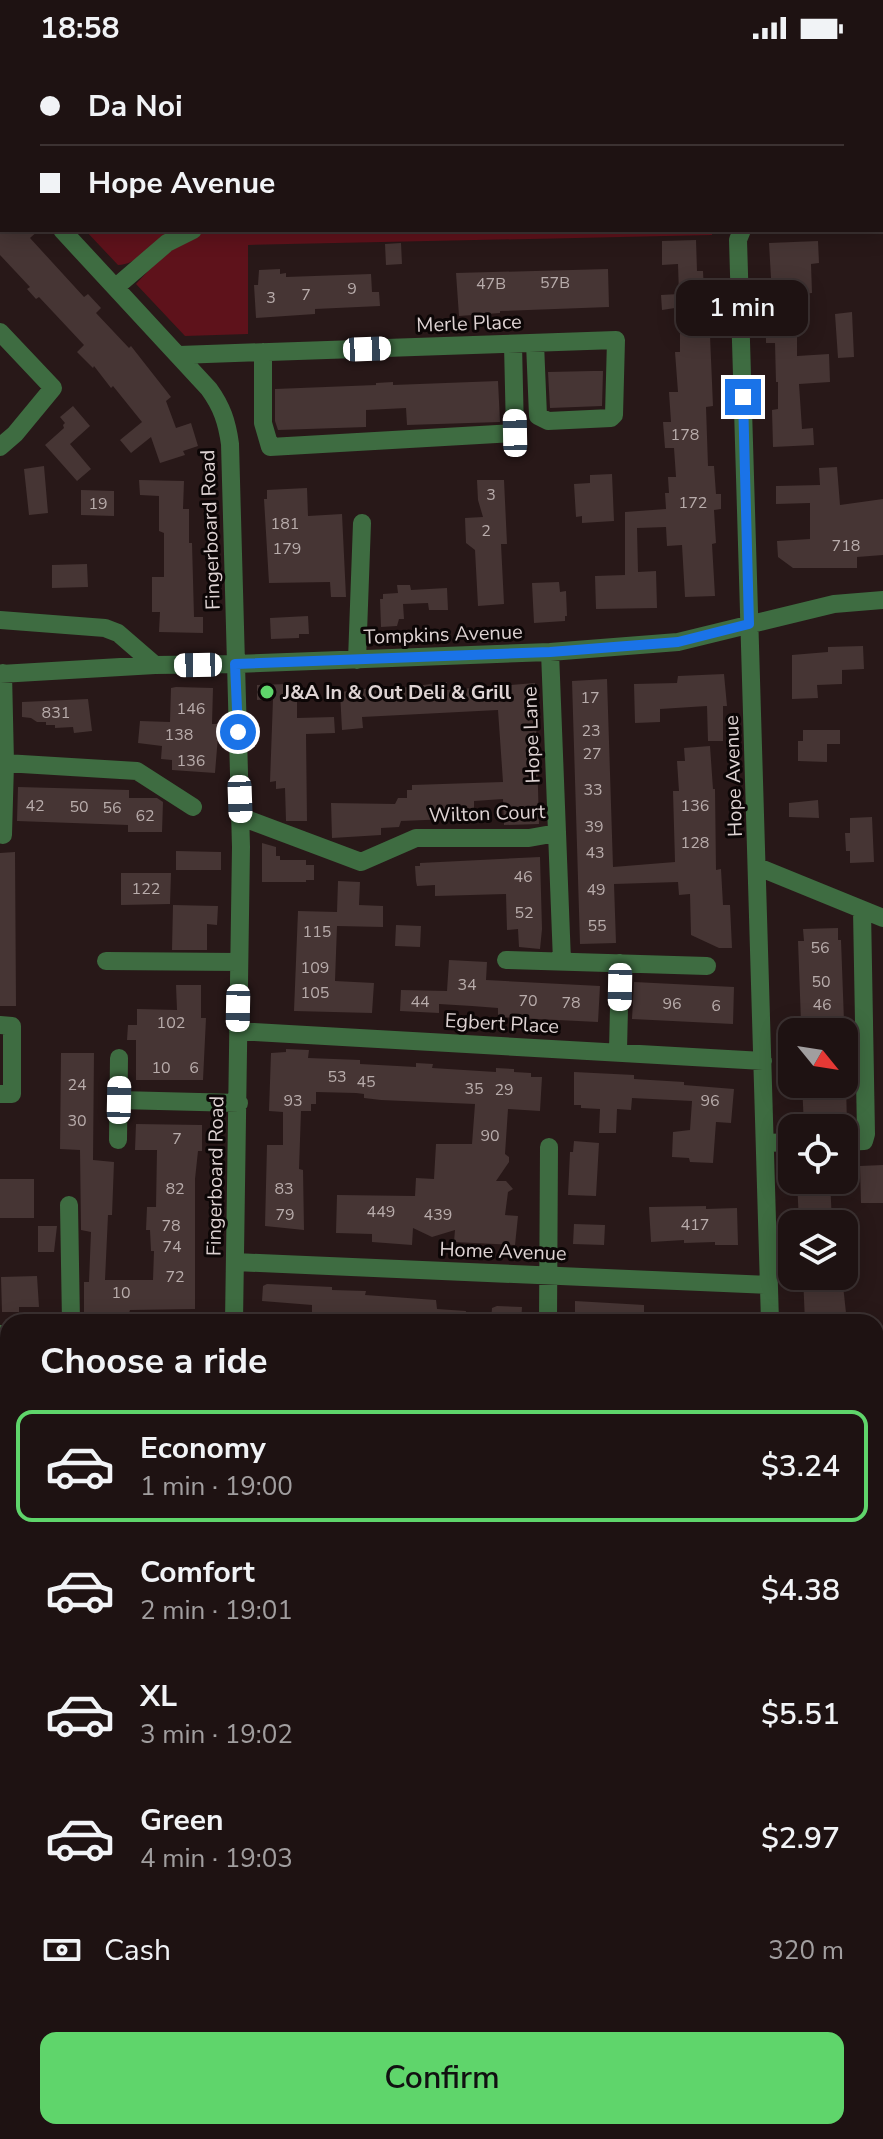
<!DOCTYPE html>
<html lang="en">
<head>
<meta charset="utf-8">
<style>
	body { margin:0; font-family:"Nunito Sans",sans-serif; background:#2b2020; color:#f1f3f6; height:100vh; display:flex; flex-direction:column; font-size:30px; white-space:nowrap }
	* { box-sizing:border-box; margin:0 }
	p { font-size:26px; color:#a19e9f }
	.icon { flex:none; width:44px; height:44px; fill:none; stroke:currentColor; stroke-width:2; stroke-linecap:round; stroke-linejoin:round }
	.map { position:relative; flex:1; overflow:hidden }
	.side { position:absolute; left:0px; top:1258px; width:884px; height:826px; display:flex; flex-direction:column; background:#1e1212; border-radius:24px 24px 0 0; box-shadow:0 4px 20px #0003,0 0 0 2px #3c3232 }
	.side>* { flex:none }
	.hud { position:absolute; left:0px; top:0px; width:884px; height:176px; box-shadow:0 4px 20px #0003,0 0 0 2px #3c3232; display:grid; align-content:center; height:176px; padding:0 40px; background:#1e1212 }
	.needle { width:52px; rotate:120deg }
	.fabs { position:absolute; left:778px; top:962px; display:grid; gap:16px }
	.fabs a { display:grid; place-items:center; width:80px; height:80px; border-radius:16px; background:#1e1212; box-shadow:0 4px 20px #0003,0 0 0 2px #3c3232; font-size:40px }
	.end { position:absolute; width:36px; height:36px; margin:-18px; border:10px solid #1a73e8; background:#fff; box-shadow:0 0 0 4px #fff }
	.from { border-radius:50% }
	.bubble { position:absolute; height:56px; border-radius:16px; background:#1e1212; box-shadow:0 4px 20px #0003,0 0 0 2px #3c3232; font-size:26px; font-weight:600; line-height:56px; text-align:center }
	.car { position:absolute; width:24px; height:48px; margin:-24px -12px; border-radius:10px; box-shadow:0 0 6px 2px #0007; background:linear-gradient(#fff 24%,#345 0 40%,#fff 0 76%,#345 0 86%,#fff 0) }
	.hud b { display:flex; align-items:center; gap:28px; height:76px; font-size:30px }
	.hud b+b { border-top:2px solid #3c3232 }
	.hud i { width:20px; height:20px; background:#f1f3f6 }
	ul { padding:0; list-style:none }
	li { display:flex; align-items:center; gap:24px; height:112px; margin:0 16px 12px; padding:0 24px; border:4px solid transparent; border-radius:16px }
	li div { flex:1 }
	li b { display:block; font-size:30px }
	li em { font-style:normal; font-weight:600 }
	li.active { border-color:#5fd56b }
	li>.icon { width:72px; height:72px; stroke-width:1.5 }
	h2 { padding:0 40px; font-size:36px; line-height:96px }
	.pay { display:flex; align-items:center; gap:20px; height:88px; padding:0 40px; font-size:30px }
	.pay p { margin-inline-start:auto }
	.action { display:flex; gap:16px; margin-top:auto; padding:16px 40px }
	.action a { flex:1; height:92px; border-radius:16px; background:#5fd56b; color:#111; font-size:32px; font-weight:600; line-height:92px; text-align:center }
	.status { display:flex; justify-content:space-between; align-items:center; height:56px; padding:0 40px; background:#1e1212; direction:ltr }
	.status svg { height:22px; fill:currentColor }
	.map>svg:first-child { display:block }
	.green { fill:#5e121b }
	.building { fill:#463534 }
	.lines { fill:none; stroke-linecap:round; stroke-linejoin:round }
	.minor { stroke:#3e6c41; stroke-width:18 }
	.major { stroke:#56bc60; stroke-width:20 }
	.route { stroke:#1a73e8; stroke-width:10 }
	.poi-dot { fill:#5fd56b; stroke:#0c0606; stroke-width:3 }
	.labels { text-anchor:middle; stroke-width:6; stroke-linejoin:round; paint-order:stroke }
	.number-label { font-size:16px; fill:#b8acab }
	.street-label { font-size:20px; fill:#ded3d3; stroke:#0c0606 }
	.poi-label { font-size:20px; font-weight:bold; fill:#ded3d3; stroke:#0c0606; text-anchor:start }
</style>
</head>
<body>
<div class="status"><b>18:58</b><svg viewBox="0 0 49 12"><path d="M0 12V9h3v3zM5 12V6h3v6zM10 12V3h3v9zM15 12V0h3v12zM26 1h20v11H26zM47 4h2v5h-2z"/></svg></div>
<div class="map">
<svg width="883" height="2083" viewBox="0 0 883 2083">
	<rect width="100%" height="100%" fill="#281818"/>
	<path class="green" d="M0,0h325l-323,2v85z
		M85,174h94c-20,10 -39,34 -61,35z
		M204,174h508v5l-464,10v89l-63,2 -49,-52 36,-39z
		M0,1372h8v158h-8z"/>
	<path class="building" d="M0,174h39l-9,8 54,59 4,-3 13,14 -5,5 33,35 2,-2 40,51 -5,4 10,27 15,-5 7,23 -15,5 2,4 -25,8 -9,-26 -20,16 -11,-13 22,-18 -29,-36 -2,2 -17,-22 -1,2 -16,-16 7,-7 -45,-48 -3,2 -9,-10 3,-2 -30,-32z
		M696,184l1,31h6l2,41h4l4,94 -7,1 2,59h6l2,28h5v15l-7,1 2,33 -4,1 3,52 -30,1 -3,-52 -15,1 -1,-19 -29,1 1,44 18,-1 1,37 -61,1 -1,-33 30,-1v-63l41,-3 -1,-16h4l-1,-16h8l-2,-29h-9l-2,-26h8l-2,-30h9l-3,-40h5v-28h-5v-16l-13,2 -1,-15 18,-1 -1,-30 -16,1v-24z
		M818,185l1,22 -8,1 1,29 -12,1 1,25h-4v37l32,-2 1,28 -31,2 3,45 11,-1 1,17 -41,2 -1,-37 6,-1v-27h-2l-1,-39h-9l-1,-65h6l-2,-35z
		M401,187l1,21 -16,1 -1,-21z
		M280,213v5l6,-1v4l85,-3 1,18h7l1,14 -65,3v5l-59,4 -2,-33h4l1,-15z
		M608,213l1,38 -109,4v2l-41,3 -3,-43z
		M852,256l2,45 -16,1 -3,-44z
		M593,315h10l-1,35 -52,2 -2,-36z
		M498,325l2,41 -93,3 -1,-17 -40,2v17l-88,3 -3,-9v-32l101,-4v-2l17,-1v3z
		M73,350l17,20 -20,18 21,25 -14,12 -32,-36 19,-17 -1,-3 2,-2 -5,-6z
		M44,410l4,47 -19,2 -5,-46z
		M837,411l3,38 43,-6v56l-26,2v11h-64l-15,-11 -1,-16 33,-2v-36l-34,1v-18l44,-1 -1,-17z
		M612,418l2,47 -32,2v-7l-6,1 -2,-33 16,-1v-8z
		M139,424l45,1 -1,28h6v34h3l2,74h9v16l-44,-1 1,-20h-8v-35h12v-44l-5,-2v-35l-19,-1z
		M477,424h27l3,64h-6l3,60 -26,2 -3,-56 -9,-7 -1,-25 18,-1 -5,-17z
		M307,432l1,28 34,-2 4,83h-15l-1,-15 -61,1 -5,-84h3v-9z
		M81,434l33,1v25l-33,-1z
		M87,508l1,23 -36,1v-23z
		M559,526l1,10 6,-1 1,25h-2v5l-31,2 -2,-40z
		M397,529h13l1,5 36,-2 1,22h-19l-1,-7 -25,1 1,15h-5l-2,7 -16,1 -1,-28h3v-5l15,-1z
		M308,560l1,18h-10v4l-28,1 -1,-21z
		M863,590l1,23 -22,1v14l-25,1 1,13 -26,1v-44l36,-3v-5z
		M724,618l3,32h-4v35h-15l-1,-35 -47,3v13l-25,1 -1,-39 43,-1 1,-7z
		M607,623l6,188 62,-5 -2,-71h6l-2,-30h8l-1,-13 26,-2 3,43h2l1,81 5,-1 2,36h7l2,43h-13l-28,-13 -1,-41 -11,1 -1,-13 -64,2 2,59 -36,1 -8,-263z
		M447,626v8l88,-7 4,141 -35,1 -1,-26 -29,2v17l-73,3 -2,6 -18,1v7l-49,3 -1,-35 64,1 3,-6h9v-8h5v-5l91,-3 -5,-72 -136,7 1,11 -21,2 -2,-38 40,-5 14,6 6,-5z
		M288,628v11h9v23l37,-1 1,16 -29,1 1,87h-21l-1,-33 -9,1v-8l-6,1 3,-83 -16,1v-15z
		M176,631l37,1 -1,36h7l-4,49 -43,-3v-10l-11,-1 1,-13 -24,-3 2,-22 30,1 1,-34z
		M88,643l4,32 -18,2 -1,-6 -18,1v-3h-9v-3h-9l-6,-4 -9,-1v-15z
		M803,674h37v14h-13v18l-29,-1v-20h5z
		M18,731l111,3v8h28l6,4 -1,30h-34v-7l-111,-4z
		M818,744l1,18 -30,-1v-14z
		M872,761l2,45 -24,1v-12h-4l-1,-18h5v-15z
		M262,787l14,4v9h4v4h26v5h8v15h-8v2h-44z
		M176,795l45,1v18h-45z
		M15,796l1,154h-16v-153z
		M540,801l2,72 -2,20 -21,-2 -1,-18 -11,1 -1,-36 -71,2v-11l-18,1 -1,-5 -1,-15h5v-3z
		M121,817h50l-1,31 -49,1z
		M338,825l22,1 -1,23 24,1v21l-46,-1 -2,55 39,2 -2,30 -78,-2 4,-100 39,1z
		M173,849l45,1 -1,19 -10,-1v26h-35z
		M396,869l25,1 -1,21 -25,-1z
		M838,872v12h3l3,81 -43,1 -3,-81h6l-1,-12z
		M449,904l38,2 -1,18 114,6 -2,36 -100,-5v-9l-26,-2 -33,-2v9l-39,-2 1,-21 46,1z
		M634,926l100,5 -1,37 -101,-5z
		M176,929h25v33h5l-3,62h-67v-40h-9l1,-15h9v-16l40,1z
		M286,993l23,1 -1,8 52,2v4l56,3v-4l17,1 -1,4 64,4v-4l18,1v3l17,1v4h11l-2,34 -32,-2 -3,45 4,3v5l-13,19h10l7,8 -5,3 -3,23 13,1 -3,29 -61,-3 1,-12 -23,7 -19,-9 -1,17 -40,-3v-8l-36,-1 1,-38 78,1 1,-18 18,1 2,-35h36l3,-40 -94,-4 -17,-2v-4l-8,-1 -40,-1v12h-5v7h-10l-2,58 4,1 1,60 -39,-4 2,-81h16v-33l-14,-1 2,-58 15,-1z
		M61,997h33l-1,107 21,2 -2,53h-4l-3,65h48l1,-29h-3l-1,-21h-4l1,-23h9l1,-57h-22l1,-26 66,1v26h-4l-3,28v130l-65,1 -1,3h-25v4h-20v-35h5l2,-50 -10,-2 -1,-80 -20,-1z
		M574,1016l60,3v4l50,3v3l50,4 -3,34 -15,-1 -3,41 -23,-1 -1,-4 -17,-1 1,-25 17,-2 2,-29 -60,-3 -1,12 -14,-1 -1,24h-17l1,-24 -19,-1v-3h-7z
		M802,1028h44l1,41 -43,1z
		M574,1085l25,2 -3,53 -28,-1 2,-43h3z
		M883,1109v38h-22l-1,-37z
		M0,1123h34v39h-34z
		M797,1124h33l2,42 -33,1z
		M706,1150v3l31,-1 1,37h-23v-3l-31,1v-3l-33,2 -2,-35z
		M574,1168l31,1 -1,20 -31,-1z
		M38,1170h19l-3,26h-16z
		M37,1220l2,31h-20v5h-17l-1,-35z
		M803,1220h39l5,46h-42z
		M267,1228l65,3v3l34,1 -1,4 71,5 1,9 29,2 -1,11h-112l-41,-3v-14l-50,-4 1,-15z
		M575,1245l69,4v16l-69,1z
		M497,1250l25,1 -1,15h-30l1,-14z"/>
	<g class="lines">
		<path class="minor" d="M342,2v-2
			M375,2v-2
			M0,107l2,2
			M882,156h1
			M62,174l147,159c13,18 18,33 21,55l11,403 -7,475
			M742,174l-4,10 32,1082
			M116,231l51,-44 26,-13
			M0,276l53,56 -38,46 -15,13
			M263,296v71l7,24 245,-14 -2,-89
			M179,299l437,-15 -2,75 -3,3 -63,3 -10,-5 -3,-73
			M0,564l105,8 13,5 37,32
			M550,596l12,309
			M357,604l5,-137
			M3,617l2,90 132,8 56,36
			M0,618l155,-9 80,-1 315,-12 128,-10 156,-38 49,-4
			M241,761l120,45 55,-24h113l28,-5
			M3,779l2,-72
			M758,811l125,51
			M506,904l201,6
			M106,905l133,1
			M0,969l12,1v68h-12
			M238,975l525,30
			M618,995l2,-88
			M119,1044l120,3
			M118,1084l1,-82
			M844,1086l20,-1 2,-7 -4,-224
			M766,1087l26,-1
			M69,1149l2,117
			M235,1206l533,23
			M548,1266l1,-175
			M0,1278h8
			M450,2076l1,7
			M647,2076v7
			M699,2076l3,7
			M71,2083v-7
			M257,2083l1,-7
			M285,2083v-7"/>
		<path class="major" d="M0,1796h8
			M876,1805h7"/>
	</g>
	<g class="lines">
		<path class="route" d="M238,676l-3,-68 315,-12 128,-10 71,-18 -6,-227"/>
	</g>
	<circle class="poi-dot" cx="267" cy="636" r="8"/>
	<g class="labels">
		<g class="number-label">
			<text x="555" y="232">57B</text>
			<text x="491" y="233">47B</text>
			<text x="352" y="238">9</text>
			<text x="306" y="244">7</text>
			<text x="271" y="247">3</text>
			<text x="685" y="384">178</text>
			<text x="491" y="444">3</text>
			<text x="693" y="452">172</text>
			<text x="98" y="453">19</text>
			<text x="285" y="473">181</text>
			<text x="486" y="480">2</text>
			<text x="846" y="495">718</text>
			<text x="287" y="498">179</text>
			<text x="590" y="647">17</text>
			<text x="191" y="658">146</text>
			<text x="56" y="662">831</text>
			<text x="591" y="680">23</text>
			<text x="179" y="684">138</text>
			<text x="592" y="703">27</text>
			<text x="191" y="710">136</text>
			<text x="593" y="739">33</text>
			<text x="35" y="755">42</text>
			<text x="695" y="755">136</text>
			<text x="79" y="756">50</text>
			<text x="112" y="757">56</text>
			<text x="145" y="765">62</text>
			<text x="594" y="776">39</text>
			<text x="695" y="792">128</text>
			<text x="595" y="802">43</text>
			<text x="523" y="826">46</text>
			<text x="146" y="838">122</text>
			<text x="596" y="839">49</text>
			<text x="524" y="862">52</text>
			<text x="597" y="875">55</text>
			<text x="317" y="881">115</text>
			<text x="820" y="897">56</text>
			<text x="315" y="917">109</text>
			<text x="821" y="931">50</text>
			<text x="467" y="934">34</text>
			<text x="315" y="942">105</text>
			<text x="528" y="950">70</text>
			<text x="420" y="951">44</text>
			<text x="571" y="952">78</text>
			<text x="672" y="953">96</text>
			<text x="822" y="954">46</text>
			<text x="716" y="955">6</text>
			<text x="171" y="972">102</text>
			<text x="161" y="1017">10</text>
			<text x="194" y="1017">6</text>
			<text x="337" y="1026">53</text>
			<text x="366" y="1031">45</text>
			<text x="77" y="1034">24</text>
			<text x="474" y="1038">35</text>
			<text x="504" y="1039">29</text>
			<text x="293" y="1050">93</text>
			<text x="710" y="1050">96</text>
			<text x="77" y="1070">30</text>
			<text x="490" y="1085">90</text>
			<text x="177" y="1088">7</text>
			<text x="175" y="1138">82</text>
			<text x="284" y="1138">83</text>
			<text x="381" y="1161">449</text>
			<text x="285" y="1164">79</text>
			<text x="438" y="1164">439</text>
			<text x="695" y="1174">417</text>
			<text x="171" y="1175">78</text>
			<text x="172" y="1196">74</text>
			<text x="175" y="1226">72</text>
			<text x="121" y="1242">10</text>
		</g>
		<g class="street-label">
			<text transform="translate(469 267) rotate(-2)" y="7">Merle Place</text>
			<text transform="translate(210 474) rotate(-92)" y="7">Fingerboard Road</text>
			<text transform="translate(443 578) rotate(-2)" y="7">Tompkins Avenue</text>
			<text transform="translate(531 679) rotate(-92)" y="7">Hope Lane</text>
			<text transform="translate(733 720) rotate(-92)" y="7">Hope Avenue</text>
			<text transform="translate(487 757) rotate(-2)" y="7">Wilton Court</text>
			<text transform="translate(502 967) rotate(3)" y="7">Egbert Place</text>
			<text transform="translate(215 1120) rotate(-89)" y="7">Fingerboard Road</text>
			<text transform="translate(503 1195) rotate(2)" y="7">Home Avenue</text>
		</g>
		<g class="poi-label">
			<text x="283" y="643">J&amp;A In &amp; Out Deli &amp; Grill</text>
		</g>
	</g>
</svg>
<div class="fabs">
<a><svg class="needle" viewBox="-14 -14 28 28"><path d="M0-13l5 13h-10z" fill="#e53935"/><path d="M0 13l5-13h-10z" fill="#a19e9f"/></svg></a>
<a><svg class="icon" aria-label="locate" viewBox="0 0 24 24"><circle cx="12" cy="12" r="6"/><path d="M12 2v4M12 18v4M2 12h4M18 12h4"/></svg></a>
<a><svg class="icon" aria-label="layers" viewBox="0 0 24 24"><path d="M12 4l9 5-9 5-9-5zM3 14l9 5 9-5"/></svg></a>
</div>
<i class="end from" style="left:238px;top:676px"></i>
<i class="end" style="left:743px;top:341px"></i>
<div class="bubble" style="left:676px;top:224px;width:132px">1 min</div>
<i class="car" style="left:367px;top:293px;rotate:88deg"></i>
<i class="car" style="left:515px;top:377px;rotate:359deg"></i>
<i class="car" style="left:198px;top:609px;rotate:269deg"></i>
<i class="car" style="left:240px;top:743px;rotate:178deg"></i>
<i class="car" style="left:620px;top:931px;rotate:181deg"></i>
<i class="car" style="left:238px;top:952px;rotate:181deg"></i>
<i class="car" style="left:119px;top:1044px;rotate:1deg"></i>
<div class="hud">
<b><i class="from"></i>Da Noi</b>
<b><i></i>Hope Avenue</b>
</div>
<section class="side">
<h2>Choose a ride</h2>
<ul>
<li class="active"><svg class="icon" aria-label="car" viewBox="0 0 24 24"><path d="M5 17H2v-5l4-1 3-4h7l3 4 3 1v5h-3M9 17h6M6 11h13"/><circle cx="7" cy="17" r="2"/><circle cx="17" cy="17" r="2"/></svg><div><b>Economy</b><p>1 min · 19:00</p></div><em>$3.24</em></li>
<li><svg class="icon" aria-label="car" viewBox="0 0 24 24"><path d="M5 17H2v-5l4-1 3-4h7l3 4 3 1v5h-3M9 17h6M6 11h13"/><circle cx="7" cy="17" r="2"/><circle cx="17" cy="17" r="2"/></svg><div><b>Comfort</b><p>2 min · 19:01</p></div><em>$4.38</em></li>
<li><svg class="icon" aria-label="car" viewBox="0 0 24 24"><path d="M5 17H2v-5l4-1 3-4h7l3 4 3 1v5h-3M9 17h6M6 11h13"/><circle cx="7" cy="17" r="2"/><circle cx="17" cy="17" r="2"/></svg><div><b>XL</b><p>3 min · 19:02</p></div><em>$5.51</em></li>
<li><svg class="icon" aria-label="car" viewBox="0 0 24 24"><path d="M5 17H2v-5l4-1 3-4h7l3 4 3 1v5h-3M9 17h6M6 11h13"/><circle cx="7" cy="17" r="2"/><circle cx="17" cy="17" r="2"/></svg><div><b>Green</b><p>4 min · 19:03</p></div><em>$2.97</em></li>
</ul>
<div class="pay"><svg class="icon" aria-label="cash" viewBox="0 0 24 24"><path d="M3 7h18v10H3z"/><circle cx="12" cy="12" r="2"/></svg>Cash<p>320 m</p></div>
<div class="action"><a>Confirm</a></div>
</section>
</div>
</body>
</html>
